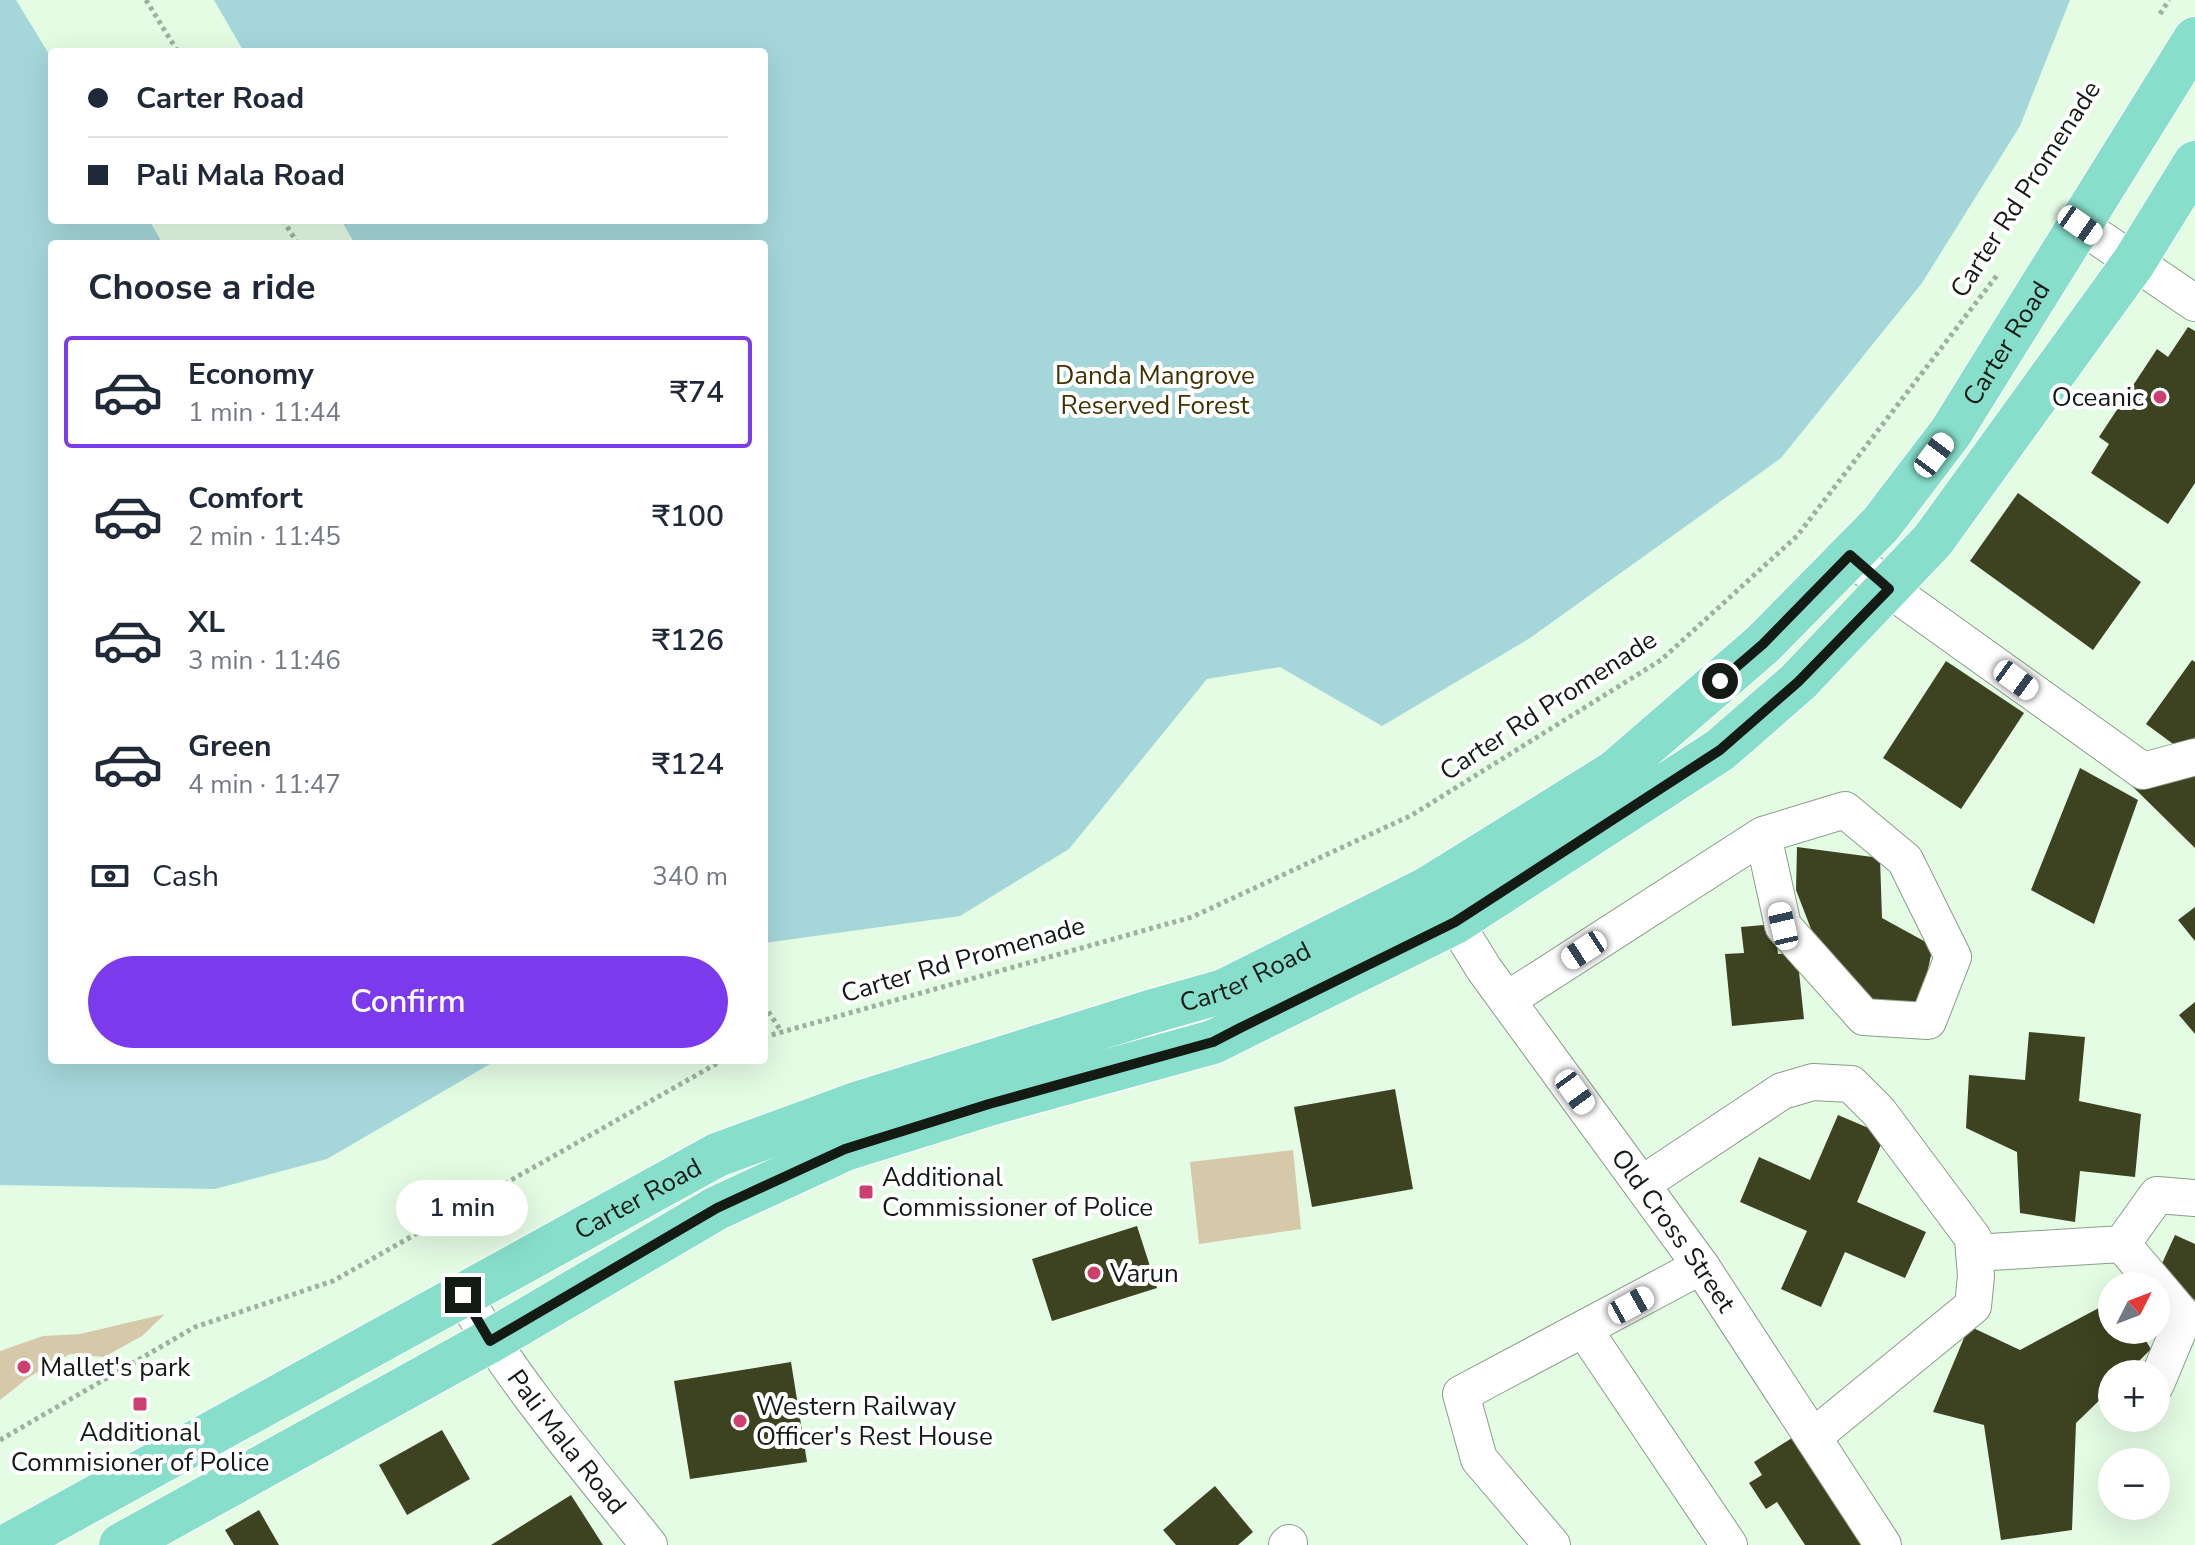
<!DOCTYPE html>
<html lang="en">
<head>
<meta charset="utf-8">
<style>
	body { margin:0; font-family:"Nunito Sans",sans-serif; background:#f2f2f3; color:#1f2937; height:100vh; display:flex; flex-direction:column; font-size:30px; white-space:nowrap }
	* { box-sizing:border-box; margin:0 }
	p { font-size:26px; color:#747a83 }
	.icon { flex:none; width:44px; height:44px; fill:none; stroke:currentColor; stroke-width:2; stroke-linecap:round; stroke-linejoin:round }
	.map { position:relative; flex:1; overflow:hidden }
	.sheet { position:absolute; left:48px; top:240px; width:720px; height:824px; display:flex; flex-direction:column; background:#fff; border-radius:8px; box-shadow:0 8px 32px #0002 }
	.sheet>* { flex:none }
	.banner { position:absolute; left:48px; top:48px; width:720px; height:176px; border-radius:8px; box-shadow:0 8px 32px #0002; display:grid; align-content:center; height:176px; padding:0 40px; background:#fff }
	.needle { width:52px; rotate:48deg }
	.buttons { position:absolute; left:2098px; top:1272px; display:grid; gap:16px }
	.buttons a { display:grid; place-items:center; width:72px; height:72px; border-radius:50%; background:#fff; box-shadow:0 8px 32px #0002; font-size:40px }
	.end { position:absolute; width:36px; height:36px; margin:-18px; border:10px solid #141b14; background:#fff; box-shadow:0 0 0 4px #fff }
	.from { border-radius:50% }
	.bubble { position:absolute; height:56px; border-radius:28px; background:#fff; box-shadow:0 8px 32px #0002; font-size:26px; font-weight:600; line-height:56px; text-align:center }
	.car { position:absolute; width:24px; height:48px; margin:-24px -12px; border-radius:10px; box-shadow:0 0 6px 2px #0007; background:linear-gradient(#fff 24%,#345 0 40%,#fff 0 76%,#345 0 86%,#fff 0) }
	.banner b { display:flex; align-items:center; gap:28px; height:76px; font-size:30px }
	.banner b+b { border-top:2px solid #e0e1e3 }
	.banner i { width:20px; height:20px; background:#1f2937 }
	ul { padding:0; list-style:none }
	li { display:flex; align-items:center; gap:24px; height:112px; margin:0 16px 12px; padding:0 24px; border:4px solid transparent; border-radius:8px }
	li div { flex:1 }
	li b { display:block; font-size:30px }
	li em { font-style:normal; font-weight:600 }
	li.active { border-color:#7c3aed }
	li>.icon { width:72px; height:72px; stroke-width:1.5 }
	h2 { padding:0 40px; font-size:36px; line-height:96px }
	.pay { display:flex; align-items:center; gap:20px; height:88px; padding:0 40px; font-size:30px }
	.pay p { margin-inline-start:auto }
	.action { display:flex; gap:16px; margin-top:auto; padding:16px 40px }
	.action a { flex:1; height:92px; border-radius:48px; background:#7c3aed; color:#fff; font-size:32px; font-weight:600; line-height:92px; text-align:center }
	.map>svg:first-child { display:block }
	.green { fill:#d6c9a9 }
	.water { fill:#a5d7da }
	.building { fill:#3d4321 }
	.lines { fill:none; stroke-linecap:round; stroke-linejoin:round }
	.minor-casing { stroke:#899e89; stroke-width:38 }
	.major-casing { stroke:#fff; stroke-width:46 }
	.path { stroke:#9eb09e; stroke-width:5; stroke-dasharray:4 4; stroke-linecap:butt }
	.minor { stroke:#fff; stroke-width:36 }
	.major { stroke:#87dfcb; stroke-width:44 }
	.route { stroke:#141b14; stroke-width:10 }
	.poi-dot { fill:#cc3f6e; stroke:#fff; stroke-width:3 }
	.labels { text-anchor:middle; stroke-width:8; stroke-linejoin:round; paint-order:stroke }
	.street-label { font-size:26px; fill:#141b14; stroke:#fff }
	.park-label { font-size:26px; fill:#423201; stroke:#fff }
	.poi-label { font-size:26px; fill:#141b14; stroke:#fff; text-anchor:start }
</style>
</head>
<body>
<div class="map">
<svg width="2195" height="1545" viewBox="0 0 2195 1545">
	<rect width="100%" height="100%" fill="#e4fbe4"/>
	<path class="green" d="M1293,1150l8,79 -102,15 -9,-82z
		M165,1314l-23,22 -38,21 -34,-3 -41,23 -29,23v-49l43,-15 37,-2z"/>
	<path class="water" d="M0,0h16l36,59v161h97l14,24h-111v816h445l-170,99 -112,30 -215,-4z
		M214,0h1856l-50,126 -98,157 -141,175 -251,180 -148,88 -102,-59 -73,12 -138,170 -109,67 -196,27v-699h-409l-14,-24h423v-168h-520z"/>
	<path class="building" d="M2188,327l7,4v152l-27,41 -77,-51 18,-29 -10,-7 58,-88 11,8z
		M2018,493l123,89 -48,68 -123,-89z
		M2192,660l3,2v75l-11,15 -38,-28z
		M1946,661l78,52 -63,96 -78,-51z
		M2195,758v90l-64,-63 26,-26z
		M2080,768l58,32 -44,124 -63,-34z
		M1797,847l83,11 2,60 51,28 -14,65 -53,-10 -55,-72 -15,-39z
		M2195,907v34l-17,-21z
		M1775,924l3,30 19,-1 7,66 -72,7 -7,-72 19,-1 -3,-26z
		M2195,1002v32l-16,-19z
		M2029,1032l56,5 -6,64 62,13 -6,63 -55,-6 -5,51 -55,-9 -3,-61 -51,-24 3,-53 56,5z
		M1395,1089l18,100 -101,18 -18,-100z
		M1838,1115l47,20 -28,67 69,30 -21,46 -60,-26 -24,55 -40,-18 26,-58 -67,-29 19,-45 51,23z
		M1137,1226l20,62 -105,33 -20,-62z
		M2175,1235l20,9v56l-41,-19z
		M2112,1301v29h27l12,19 -25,25h-14v14l-36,35 -4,107 -71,10 -17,-115 -51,-13 36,-86 51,24z
		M791,1362l16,100 -117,17 -16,-98z
		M442,1430l28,49 -63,36 -28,-50z
		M1792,1438l69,107h-56l-28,-43 -11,7 -17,-26 13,-8 -8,-13z
		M1215,1486l38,46 -15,13h-62l-13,-15z
		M571,1495l32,50h-112z
		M259,1510l20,35h-45l-9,-15z"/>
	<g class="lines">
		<defs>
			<g id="minor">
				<path d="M2080,225l115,78"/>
				<path d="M1850,555l39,34 254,182 52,-14"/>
				<path id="s1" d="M1455,922l29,47 217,297 182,279"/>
				<path d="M1507,1000l256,-165 82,-25 60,50 48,97 -25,64 -64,-4 -81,-91 -20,-91"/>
				<path d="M1642,1184l140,-93 31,-9 38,2 28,28 94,126 3,38 -3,30 -160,131"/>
				<path d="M2122,1244l62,73 -28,67"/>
				<path d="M1974,1253l148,-9 35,-49 38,3"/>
				<path id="s2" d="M463,1295c53,90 121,169 186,250"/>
				<path d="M1585,1331l144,214"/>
				<path d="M1287,1545l2,-2"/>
				<path d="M1552,1545l-73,-86 -18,-65 240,-128"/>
			</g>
			<g id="major">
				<path id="s3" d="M9,1545l708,-390 142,-52 291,-91 74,-21 203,-102 188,-117 148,-128 118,-120 70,-92 244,-393"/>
				<path d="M121,1545l369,-204 227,-133 128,-59 144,-45 224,-62 242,-120 265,-172 78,-68 135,-142 201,-278 61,-99"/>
			</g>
		</defs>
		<use href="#minor" class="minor-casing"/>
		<use href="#major" class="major-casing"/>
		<path class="path" d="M146,0l32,52
			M2160,14l9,-14
			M283,220l15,24
			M764,1005l17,26
			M764,1037l428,-120 220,-102 249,-155 136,-124 201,-262
			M0,1440l195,-113 138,-46 390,-221"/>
		<use href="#minor" class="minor"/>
		<use href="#major" class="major"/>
	</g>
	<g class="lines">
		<path class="route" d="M463,1295l27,46 227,-133 128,-59 144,-45 224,-62 27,-14 215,-106 265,-172 78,-68 91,-93 -39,-34 -87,89 -43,37"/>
	</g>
	<g class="poi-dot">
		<circle cx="2160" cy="397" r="8"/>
		<rect x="858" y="1184" width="16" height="16" rx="4"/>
		<circle cx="1094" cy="1273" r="8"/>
		<circle cx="24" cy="1367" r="8"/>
		<rect x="132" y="1396" width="16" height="16" rx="4"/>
		<circle cx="740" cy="1421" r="8"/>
	</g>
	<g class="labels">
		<g class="street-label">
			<text transform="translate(2025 189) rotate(-57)" y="9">Carter Rd Promenade</text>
			<text dy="9" stroke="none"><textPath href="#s3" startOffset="2374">Carter Road</textPath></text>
			<text transform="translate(1548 705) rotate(-33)" y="9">Carter Rd Promenade</text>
			<text transform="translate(963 959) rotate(-16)" y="9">Carter Rd Promenade</text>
			<text dy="9" stroke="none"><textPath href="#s3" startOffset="1366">Carter Road</textPath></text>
			<text dy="9" stroke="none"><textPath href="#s3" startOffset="718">Carter Road</textPath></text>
			<text dy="9" stroke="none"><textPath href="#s1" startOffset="378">Old Cross Street</textPath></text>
			<text dy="9" stroke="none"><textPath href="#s2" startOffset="180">Pali Mala Road</textPath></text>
		</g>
		<g class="park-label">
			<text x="1155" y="384">Danda Mangrove<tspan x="1155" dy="30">Reserved Forest</tspan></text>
		</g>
		<g class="poi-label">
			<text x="2144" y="406" text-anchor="end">Oceanic</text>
			<text x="882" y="1186">Additional<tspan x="882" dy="30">Commissioner of Police</tspan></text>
			<text x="1110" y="1282">Varun</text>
			<text x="40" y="1376">Mallet's park</text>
			<text x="756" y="1415">Western Railway<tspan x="756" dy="30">Officer's Rest House</tspan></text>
			<text x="140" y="1441" text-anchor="middle">Additional<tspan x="140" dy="30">Commisioner of Police</tspan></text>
		</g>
	</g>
</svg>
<div class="buttons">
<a><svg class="needle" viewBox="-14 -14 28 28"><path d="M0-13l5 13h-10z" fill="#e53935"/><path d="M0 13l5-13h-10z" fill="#747a83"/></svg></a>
<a>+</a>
<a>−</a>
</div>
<i class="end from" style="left:1720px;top:681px"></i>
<i class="end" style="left:463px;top:1295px"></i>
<div class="bubble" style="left:396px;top:1180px;width:132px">1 min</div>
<i class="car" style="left:2080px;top:225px;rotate:125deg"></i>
<i class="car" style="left:1934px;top:455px;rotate:37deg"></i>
<i class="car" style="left:2016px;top:680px;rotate:126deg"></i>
<i class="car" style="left:1783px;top:926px;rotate:347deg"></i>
<i class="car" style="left:1584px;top:950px;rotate:237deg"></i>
<i class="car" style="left:1575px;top:1092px;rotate:144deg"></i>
<i class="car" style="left:1631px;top:1305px;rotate:61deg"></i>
<div class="banner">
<b><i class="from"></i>Carter Road</b>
<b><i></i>Pali Mala Road</b>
</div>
<section class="sheet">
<h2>Choose a ride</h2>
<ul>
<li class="active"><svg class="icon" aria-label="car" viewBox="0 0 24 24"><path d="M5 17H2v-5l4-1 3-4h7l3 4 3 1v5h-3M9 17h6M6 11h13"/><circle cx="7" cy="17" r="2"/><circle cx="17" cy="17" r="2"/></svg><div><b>Economy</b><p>1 min · 11:44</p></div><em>₹74</em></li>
<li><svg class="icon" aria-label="car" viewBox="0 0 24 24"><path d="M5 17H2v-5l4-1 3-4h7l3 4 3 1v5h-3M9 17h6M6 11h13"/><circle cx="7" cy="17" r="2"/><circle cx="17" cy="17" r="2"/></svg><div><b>Comfort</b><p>2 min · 11:45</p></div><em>₹100</em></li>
<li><svg class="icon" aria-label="car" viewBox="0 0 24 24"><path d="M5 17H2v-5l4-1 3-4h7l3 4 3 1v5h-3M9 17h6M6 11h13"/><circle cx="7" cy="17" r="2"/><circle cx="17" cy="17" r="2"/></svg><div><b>XL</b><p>3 min · 11:46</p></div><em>₹126</em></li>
<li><svg class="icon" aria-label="car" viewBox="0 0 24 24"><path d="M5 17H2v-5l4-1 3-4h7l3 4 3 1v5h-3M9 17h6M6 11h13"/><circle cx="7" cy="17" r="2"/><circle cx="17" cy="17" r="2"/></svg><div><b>Green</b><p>4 min · 11:47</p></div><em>₹124</em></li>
</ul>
<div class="pay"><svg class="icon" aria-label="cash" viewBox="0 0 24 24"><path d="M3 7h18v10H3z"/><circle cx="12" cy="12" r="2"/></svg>Cash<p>340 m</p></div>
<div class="action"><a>Confirm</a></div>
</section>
</div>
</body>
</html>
